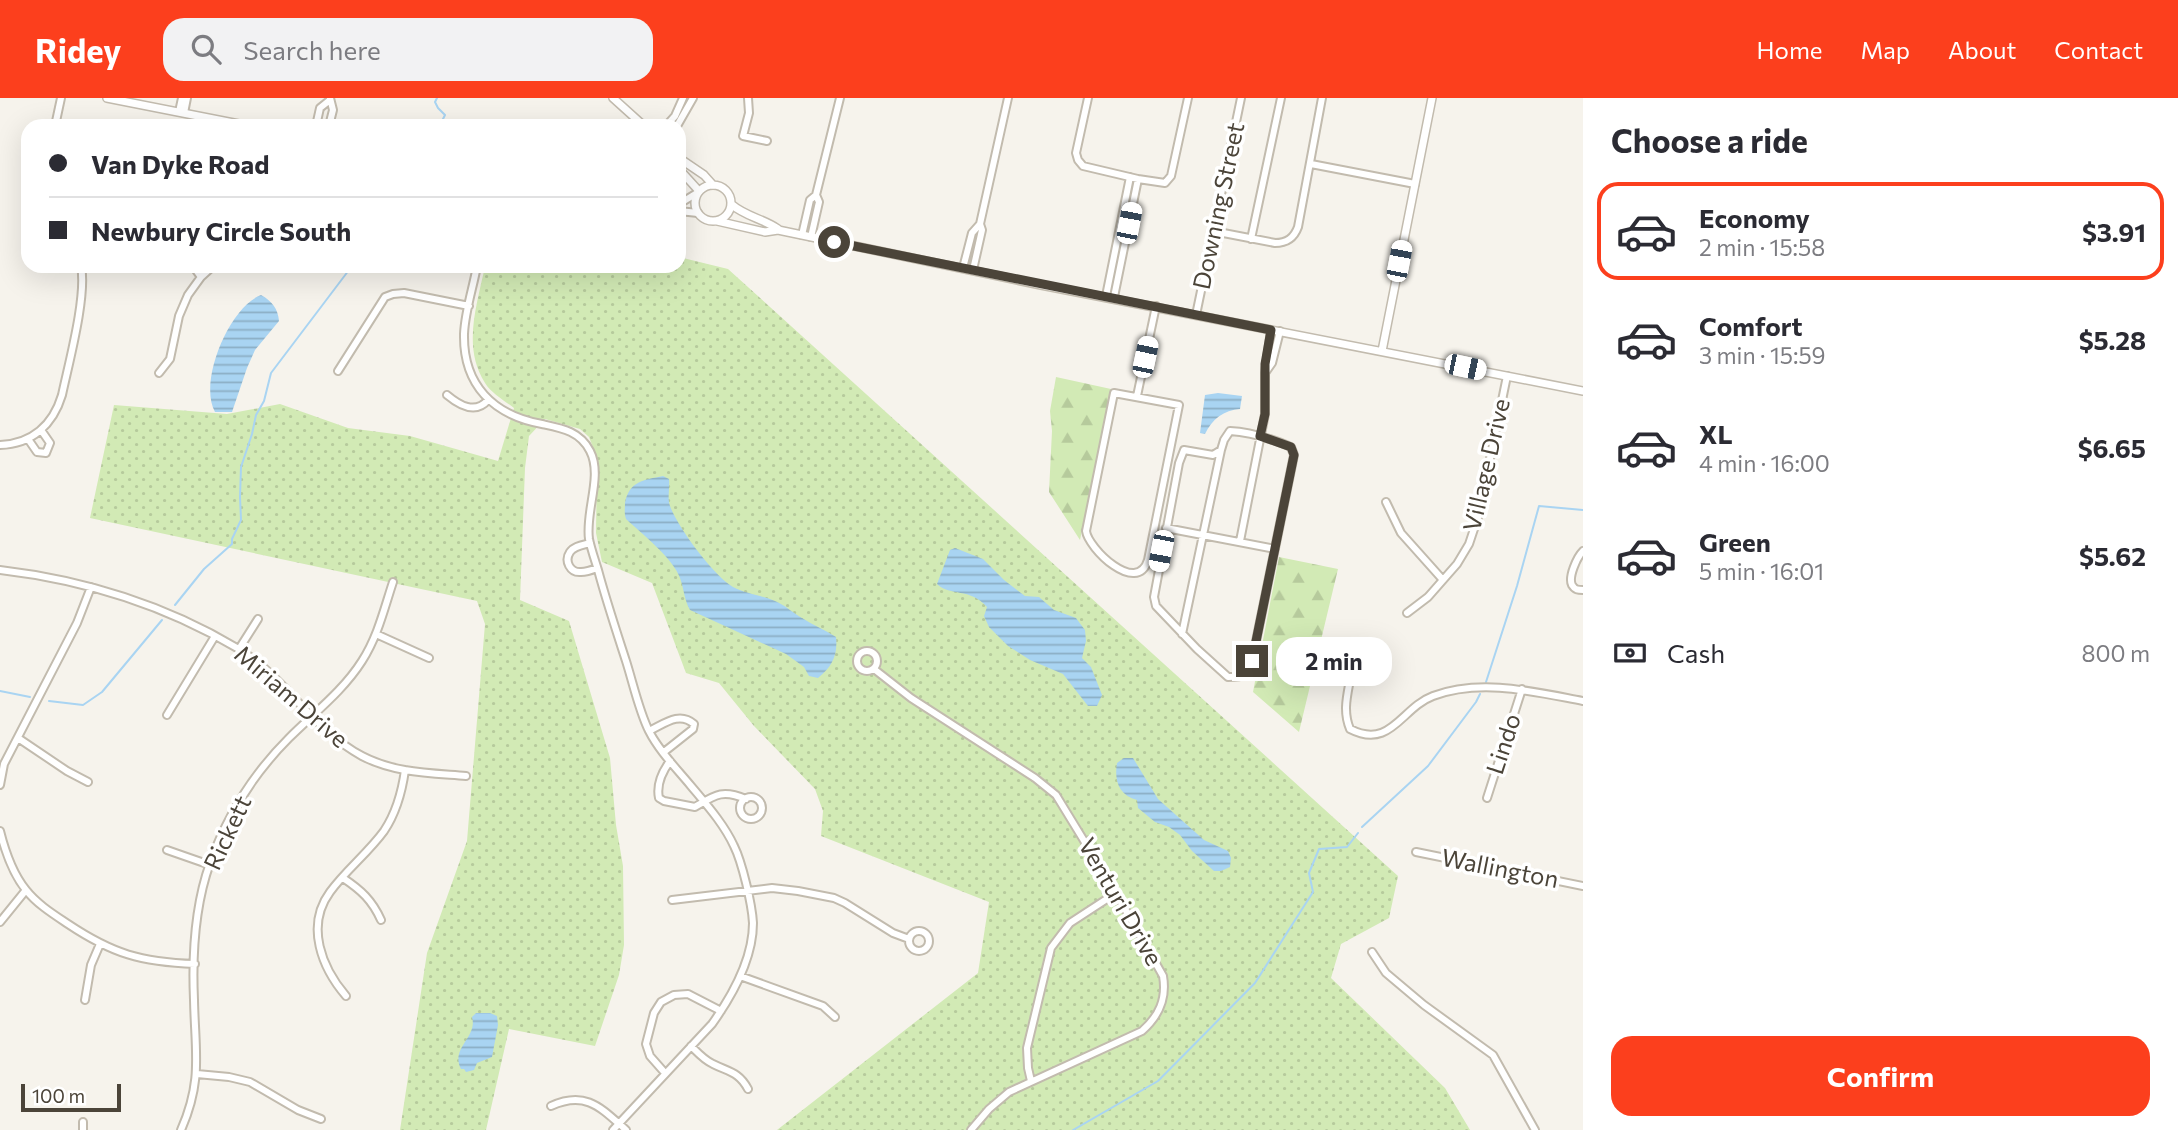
<!DOCTYPE html>
<html lang="en">
<head>
<meta charset="utf-8">
<style>
	body { margin:0; font-family:Commissioner,sans-serif; background:#f2f2f3; color:#2b2b33; height:100vh; display:flex; flex-direction:column; font-size:26px; white-space:nowrap }
	* { box-sizing:border-box; margin:0 }
	p { font-size:23px; color:#7c7c81 }
	.icon { flex:none; width:38px; height:38px; fill:none; stroke:currentColor; stroke-width:2; stroke-linecap:round; stroke-linejoin:round }
	.map { position:relative; flex:1; overflow:hidden }
	.drawer { display:flex; flex-direction:column; background:#fff; width:595px }
	.drawer>* { flex:none }
	.banner { position:absolute; left:21px; top:21px; width:665px; height:154px; border-radius:21px; box-shadow:0 7px 28px #0002; display:grid; align-content:center; height:154px; padding:0 28px; background:#fff }
	.scale { position:absolute; left:21px; bottom:18px; width:100px; box-sizing:border-box; padding-left:7px; border:4px solid #4b4439; border-top:0; font-size:19px; line-height:24px; white-space:nowrap; color:#4b4439; -webkit-text-stroke:5px #fff; paint-order:stroke }
	.end { position:absolute; width:32px; height:32px; margin:-16px; border:9px solid #4b4439; background:#fff; box-shadow:0 0 0 4px #fff }
	.from { border-radius:50% }
	.bubble { position:absolute; height:49px; border-radius:21px; background:#fff; box-shadow:0 7px 28px #0002; font-size:23px; font-weight:700; line-height:49px; text-align:center }
	.car { position:absolute; width:21px; height:42px; margin:-21px -10px; border-radius:9px; box-shadow:0 0 5px 2px #0007; background:linear-gradient(#fff 24%,#345 0 40%,#fff 0 76%,#345 0 86%,#fff 0) }
	.banner b { display:flex; align-items:center; gap:24px; height:66px; font-size:26px }
	.banner b+b { border-top:2px solid #e1e1e2 }
	.banner i { width:18px; height:18px; background:#2b2b33 }
	ul { padding:0; list-style:none }
	li { display:flex; align-items:center; gap:21px; height:98px; margin:0 14px 10px; padding:0 14px; border:4px solid transparent; border-radius:21px }
	li div { flex:1 }
	li b { display:block; font-size:26px }
	li em { font-style:normal; font-weight:700 }
	li.on { border-color:#fc3f1d }
	li>.icon { width:63px; height:63px; stroke-width:1.5 }
	h2 { padding:0 28px; font-size:32px; line-height:84px }
	.pay { display:flex; align-items:center; gap:18px; height:77px; padding:0 28px; font-size:26px }
	.pay p { margin-inline-start:auto }
	.action { display:flex; gap:14px; margin-top:auto; padding:14px 28px }
	.action a { flex:1; height:80px; border-radius:21px; background:#fc3f1d; color:#fff; font-size:28px; font-weight:700; line-height:80px; text-align:center }
	header { display:flex; align-items:center; gap:42px; box-sizing:border-box; height:98px; padding:0 35px; background:#fc3f1d; color:#fff }
	header strong { font-size:33px }
	nav { display:flex; gap:38px; margin-inline-start:auto; font-size:24px }
	.search { width:490px; height:63px; background:#f2f2f3; display:flex; align-items:center; gap:18px; box-sizing:border-box; padding:0 24px; border-radius:21px; color:#7c7c81; font-size:26px }
	main { display:flex; flex:1; min-height:0 }
	.map>svg:first-child { display:block }
	.grass { fill:url(#grass-dots) }
	.forest { fill:url(#forest-firs) }
	.water { fill:url(#water-rules) }
	.lines { fill:none; stroke-linecap:round; stroke-linejoin:round }
	.stream { stroke:#a9d4f2; stroke-width:2 }
	.minor-casing { stroke:#c2bbae; stroke-width:10 }
	.tertiary-casing { stroke:#c2bbae; stroke-width:10 }
	.minor { stroke:#fff; stroke-width:6 }
	.tertiary { stroke:#fff; stroke-width:7 }
	.route { stroke:#4b4439; stroke-width:9 }
	.labels { text-anchor:middle; stroke-width:7; stroke-linejoin:round; paint-order:stroke }
	.street-label { font-size:24px; fill:#4b4439; stroke:#fff }
</style>
</head>
<body>
<header>
<strong>Ridey</strong>
<div class="search"><svg class="icon" aria-label="search" viewBox="0 0 24 24"><circle cx="10" cy="10" r="6"/><path d="M15 15l6 6"/></svg>Search here</div>
<nav><a>Home</a><a>Map</a><a>About</a><a>Contact</a></nav>
</header>
<main>
<div class="map">
<svg width="1583" height="1032" viewBox="0 0 1583 1032">
	<defs>
		<pattern id="grass-dots" width="8" height="8" patternUnits="userSpaceOnUse" patternTransform="scale(1.75)"><rect width="8" height="8" fill="#d2eab5"/><path d="M2 2h.1M6 6h.1" fill="none" stroke="#b6ca9c" stroke-width="1.8" stroke-linecap="round"/></pattern>
		<pattern id="forest-firs" width="22" height="20" patternUnits="userSpaceOnUse" patternTransform="scale(1.75)"><rect width="22" height="20" fill="#d2eab5"/><path d="M5 1l3.5 6h-7zM16 11l3.5 6h-7z" fill="#b6ca9c"/></pattern>
		<pattern id="water-rules" width="6" height="5" patternUnits="userSpaceOnUse" patternTransform="scale(1.75)"><rect width="6" height="5" fill="#a9d4f2"/><path d="M0 2.5h6" fill="none" stroke="#8caec5"/></pattern>
	</defs>
	<rect width="100%" height="100%" fill="#f6f3ec"/>
	<path class="grass" d="M679,159l49,12 670,607 -9,42 -48,26 -10,34 114,110 25,42h-693l201,-157 11,-71 -168,-66 2,-25 -8,-22 -61,-63 -35,-43 -33,-10 -34,-90 -50,-21 -6,-29 1,-75 -8,-21 -9,-8 -35,-10 -16,17 -4,32 -5,132 49,21 41,137 6,67 7,41 1,79 -5,30 -24,71 -86,-17 -23,101h-86l27,-177 40,-112 18,-217 -8,-23 -387,-83 24,-113 113,9 53,-10 68,24 62,8 88,25 16,-53c-9,-7 -23,-15 -29,-25 -23,-36 -8,-78 0,-117h194z"/>
	<path class="forest" d="M1056,279l55,12 -31,151 -31,-48 3,-61 -2,-20z
		M1279,459l59,12 -39,163 -46,-40z"/>
	<path class="water" d="M261,197c11,6 17,14 18,26l-24,29 -8,18 -15,44h-17c-17,-30 14,-105 46,-117z
		M1218,295l24,3 -2,13c-16,1 -28,10 -35,25l-5,-1 5,-38z
		M663,378l6,3c1,9 -2,19 1,27 8,22 44,70 63,81 13,7 28,8 42,14 10,4 18,12 27,17 11,7 23,12 34,19 2,18 -4,30 -18,41l-9,-2 -5,-9 -18,-13 -96,-44c-6,-11 -6,-21 -10,-32 -7,-20 -38,-44 -54,-59 -2,-6 -1,-10 -1,-16 4,-22 19,-23 38,-27z
		M955,450l28,11 21,21 21,16 14,1 15,13 22,8 9,12 1,11 -4,17 9,9 11,28 -5,11h-9l-25,-32 -33,-14 -22,-14 -19,-19 -5,-11 3,-9c-18,-20 -36,-10 -50,-23l13,-34z
		M1124,660h9l25,41 46,41 24,11 3,7 -1,9 -9,4h-7l-22,-20 -12,-16 -11,-8 -14,-5 -17,-14 -1,-8c-18,-5 -23,-19 -20,-37z
		M476,915h14l7,3 1,9 -6,32 -15,6 -3,7 -8,2 -2,-3h-3c-11,-21 17,-32 11,-52z"/>
	<g class="lines">
		<path class="stream" d="M427,28l15,-5 3,-6 -7,-7 -3,-6 2,-4
			M175,507l29,-36 28,-25v-5l9,-19 -1,-23 1,-30 11,-33 4,-19 8,-14 7,-28 81,-107
			M1486,584l31,-96 22,-80 44,4
			M0,593l30,6
			M49,603l34,4 19,-13 60,-72
			M1362,729l66,-61 48,-64 4,-8
			M1073,1032l85,-49 97,-98 58,-91 -4,-19 10,-24 28,-2 11,-14"/>
		<defs>
			<path id="minor" d="M748,0l1,15 -6,23 24,5
				M1088,0l-12,55 2,7 5,6 55,13 27,4 6,-7 17,-78
				M179,14l3,-14
				M184,15l3,-15
				M55,28l6,-28
				M316,28l4,-18 10,-8
				M329,28l4,-16 -3,-12
				M666,28l9,-10 8,-18
				M677,28l16,-28
				M1311,66l104,20
				M679,106l18,-11
				M679,113l19,2
				M1213,133l62,12c12,0 19,-5 23,-16l24,-129
				M802,137l8,-35 6,-5
				M811,139l8,-35 -3,-7 24,-97
				M1251,141l30,-141
				M193,168l8,11
				M477,168c-4,22 -12,45 -13,68 -1,51 29,81 78,90 19,4 38,7 48,27 13,25 -5,60 -1,88 2,10 6,21 9,31 8,30 18,60 28,91 7,22 13,50 23,70 10,20 28,38 42,55 15,18 33,38 43,60 8,16 18,58 19,77 0,36 -21,73 -41,101l-99,106
				M963,170l9,-35 8,-9
				M973,172l9,-40 -2,-6 28,-126
				M1106,198l24,-119
				M1114,199l24,-118
				M1196,217l45,-217
				M1271,232l-6,43 7,-10 8,-32
				M338,273l47,-74 8,-3 11,-1 65,13
				M159,275l11,-14 9,-43 9,-21 13,-18 12,-11
				M1114,295l65,12 -31,155c-11,36 -60,-12 -62,-29z
				M447,297c12,10 28,20 41,5
				M1137,298l19,-90
				M1230,333c21,1 42,8 61,16l3,8 -42,206c-6,15 -7,16 -24,16l-31,-28 -41,-43 -2,-9 25,-134 5,-13 29,5 8,-5 3,-10z
				M28,341l9,13 9,1 4,-10 -9,-13
				M0,347c32,-1 53,-20 62,-50 7,-33 25,-99 19,-129
				M1386,404l15,31 42,47
				M1166,430l109,21
				M1240,443l25,-127v-41
				M590,445c-7,2 -16,3 -20,9 -6,9 0,21 11,20 5,0 11,-2 16,-4
				M1583,453c-6,6 -15,26 -11,34 3,5 6,5 11,5
				M0,472c85,10 163,34 237,78 47,28 76,82 125,108 32,17 69,17 104,20
				M1407,515l21,-16 29,-33 12,-20 9,-27 29,-141
				M376,536l53,24
				M1182,536l39,-184
				M239,551l19,-30
				M857 563a10 10 0 1 1 20 0a10 10 0 1 1-20 0Z
				M874,571l37,29 124,80 21,17 60,98 47,83c4,23 -4,40 -21,55l-133,61 -20,17 -18,21
				M1351,576c-3,19 -9,36 -1,55 41,21 51,-21 83,-33 48,-18 102,-4 150,5
				M167,617l48,-79
				M649,633c15,-7 30,-20 45,-7l-1,5 -29,23
				M18,640l49,33 21,11
				M670,663c-8,11 -14,23 -11,37l5,3 31,6c20,-12 27,-18 51,-8
				M0,687l4,-21 73,-141 14,-36
				M740 710a11 11 0 1 1 22 0a11 11 0 1 1-22 0Z
				M1487,700l35,-109
				M0,733c5,20 13,43 26,59 11,14 27,24 42,34 45,30 73,38 127,40
				M167,752l43,15
				M1416,754l167,34
				M343,780c18,12 29,22 38,42
				M672,802l100,-12 26,3 36,7 11,5 48,30 16,6
				M0,824l26,-32
				M909 843a10 10 0 1 1 20 0a10 10 0 1 1-20 0Z
				M1372,854l14,21 38,32 69,50 42,75
				M740,878l83,30 12,11
				M346,898c-24,-28 -41,-70 -16,-104 16,-22 38,-39 54,-61 12,-18 18,-39 21,-61
				M85,902l6,-35 9,-21
				M691,948c7,7 13,14 22,18 16,8 26,8 35,25
				M665,975l-15,-17 -4,-12 8,-31 7,-11 13,-7 14,-1 33,17
				M197,976l32,3 21,5 48,28 23,9
				M1031,983l-3,-13 -1,-20 24,-100 19,-25 46,-30
				M551,1008c35,-16 50,2 75,24
				M83,1032v-8
				M181,1032c22,-50 14,-78 13,-130 -2,-45 1,-95 16,-137 17,-47 44,-90 79,-125 25,-25 54,-47 73,-77 16,-25 22,-52 31,-79"/>
			<path id="tertiary" d="M107,0l142,28
				M613,0l31,28
				M679,60l25,17 9,10
				M679,71l20,22
				M695 105a18 18 0 1 1 36 0a18 18 0 1 1-36 0Z
				M731,106c15,13 31,14 47,25
				M717,123l48,11 13,-2 263,55 542,106
				M1382,253l50,-253"/>
		</defs>
		<use href="#minor" class="minor-casing"/>
		<use href="#tertiary" class="tertiary-casing"/>
		<use href="#minor" class="minor"/>
		<use href="#tertiary" class="tertiary"/>
	</g>
	<g class="lines">
		<path class="route" d="M834,144l437,88 -6,34v50l-5,22 31,11 3,8 -42,206"/>
	</g>
	<g class="labels">
		<g class="street-label">
			<text transform="translate(1219 108) rotate(-78)" y="8">Downing Street</text>
			<text transform="translate(1487 367) rotate(-77)" y="8">Village Drive</text>
			<text transform="translate(291 599) rotate(41)" y="8">Miriam Drive</text>
			<text transform="translate(1504 646) rotate(-72)" y="8">Lindo</text>
			<text transform="translate(228 735) rotate(-65)" y="8">Rickett</text>
			<text transform="translate(1500 771) rotate(11)" y="8">Wallington</text>
			<text transform="translate(1120 804) rotate(60)" y="8">Venturi Drive</text>
		</g>
	</g>
</svg>
<div class="scale">100 m</div>
<i class="end from" style="left:834px;top:144px"></i>
<i class="end" style="left:1252px;top:563px"></i>
<div class="bubble" style="left:1276px;top:539px;width:116px">2 min</div>
<i class="car" style="left:1129px;top:125px;rotate:11deg"></i>
<i class="car" style="left:1399px;top:163px;rotate:11deg"></i>
<i class="car" style="left:1145px;top:259px;rotate:12deg"></i>
<i class="car" style="left:1465px;top:269px;rotate:102deg"></i>
<i class="car" style="left:1161px;top:453px;rotate:191deg"></i>
<div class="banner">
<b><i class="from"></i>Van Dyke Road</b>
<b><i></i>Newbury Circle South</b>
</div>
</div>
<section class="drawer">
<h2>Choose a ride</h2>
<ul>
<li class="on"><svg class="icon" aria-label="car" viewBox="0 0 24 24"><path d="M5 17H2v-5l4-1 3-4h7l3 4 3 1v5h-3M9 17h6M6 11h13"/><circle cx="7" cy="17" r="2"/><circle cx="17" cy="17" r="2"/></svg><div><b>Economy</b><p>2 min · 15:58</p></div><em>$3.91</em></li>
<li><svg class="icon" aria-label="car" viewBox="0 0 24 24"><path d="M5 17H2v-5l4-1 3-4h7l3 4 3 1v5h-3M9 17h6M6 11h13"/><circle cx="7" cy="17" r="2"/><circle cx="17" cy="17" r="2"/></svg><div><b>Comfort</b><p>3 min · 15:59</p></div><em>$5.28</em></li>
<li><svg class="icon" aria-label="car" viewBox="0 0 24 24"><path d="M5 17H2v-5l4-1 3-4h7l3 4 3 1v5h-3M9 17h6M6 11h13"/><circle cx="7" cy="17" r="2"/><circle cx="17" cy="17" r="2"/></svg><div><b>XL</b><p>4 min · 16:00</p></div><em>$6.65</em></li>
<li><svg class="icon" aria-label="car" viewBox="0 0 24 24"><path d="M5 17H2v-5l4-1 3-4h7l3 4 3 1v5h-3M9 17h6M6 11h13"/><circle cx="7" cy="17" r="2"/><circle cx="17" cy="17" r="2"/></svg><div><b>Green</b><p>5 min · 16:01</p></div><em>$5.62</em></li>
</ul>
<div class="pay"><svg class="icon" aria-label="cash" viewBox="0 0 24 24"><path d="M3 7h18v10H3z"/><circle cx="12" cy="12" r="2"/></svg>Cash<p>800 m</p></div>
<div class="action"><a>Confirm</a></div>
</section>
</main>
</body>
</html>
